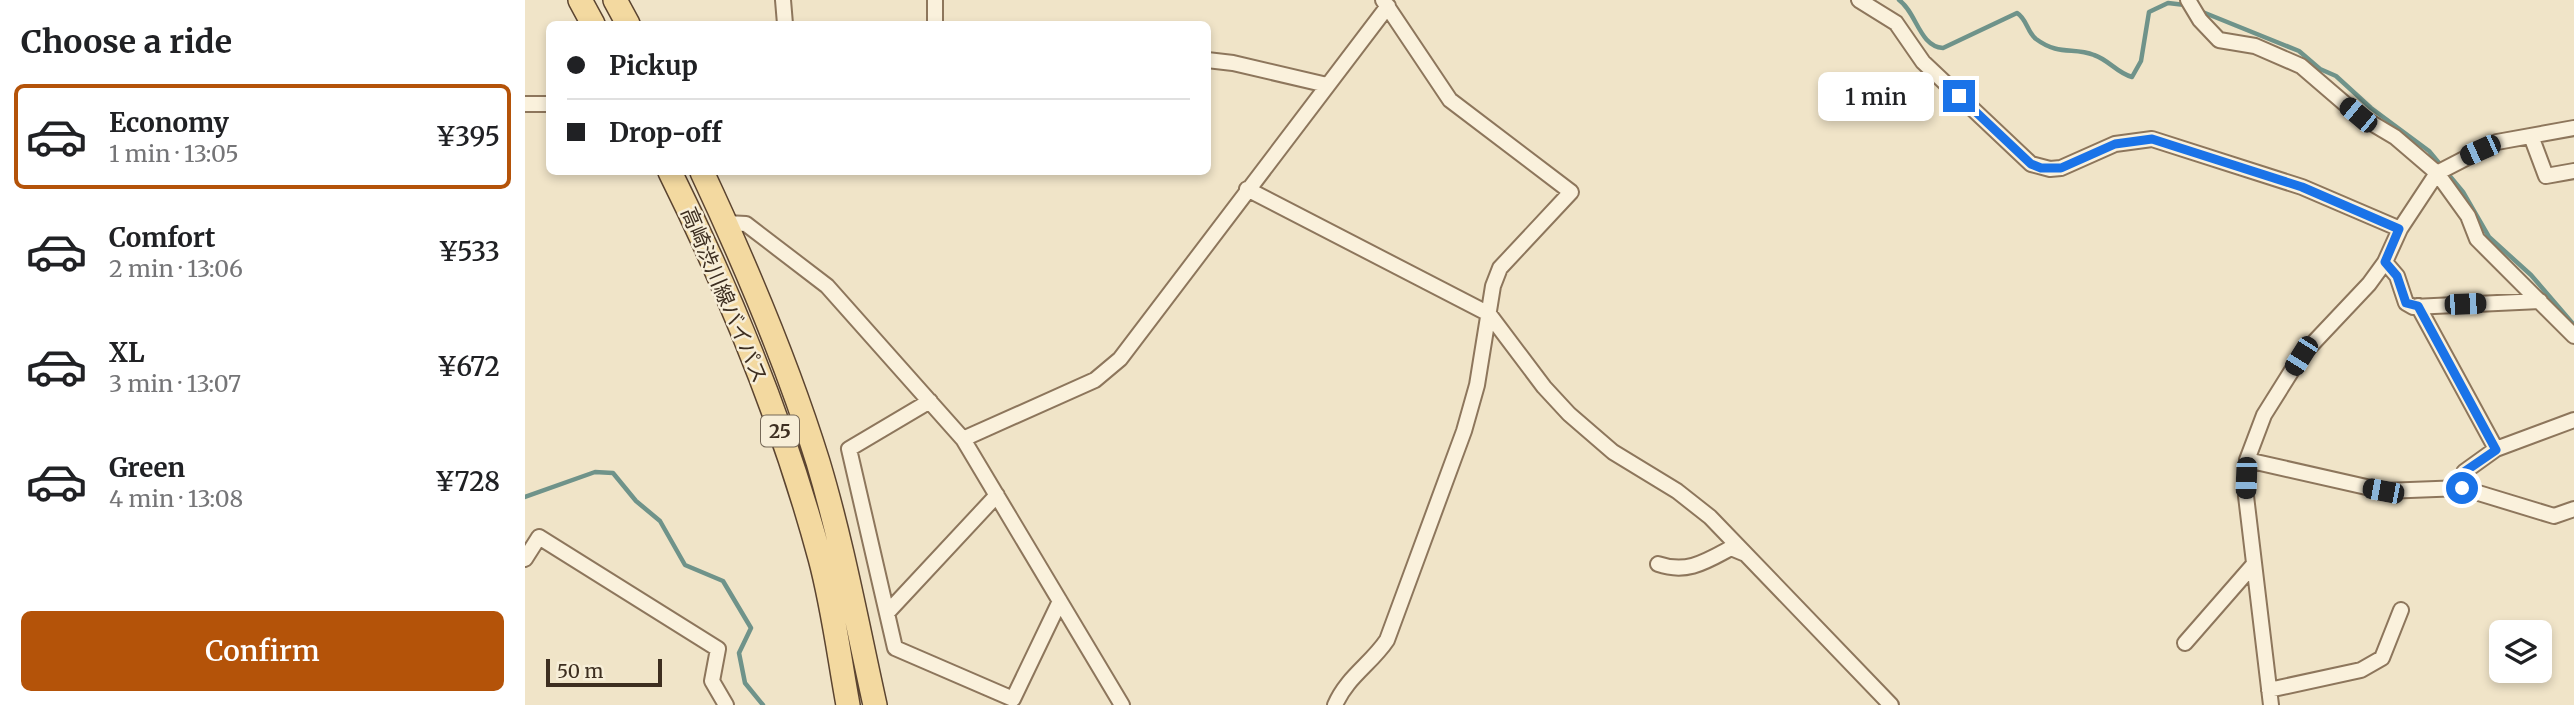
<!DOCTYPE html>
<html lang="en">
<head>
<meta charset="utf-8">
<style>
	body { margin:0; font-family:Merriweather,"Noto Sans JP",serif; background:#f2f2f2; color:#202124; height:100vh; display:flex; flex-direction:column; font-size:26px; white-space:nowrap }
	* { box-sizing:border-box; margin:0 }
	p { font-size:23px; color:#757577 }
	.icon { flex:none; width:38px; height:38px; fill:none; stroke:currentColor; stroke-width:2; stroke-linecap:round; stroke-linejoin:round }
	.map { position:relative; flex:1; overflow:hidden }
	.sheet { display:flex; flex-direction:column; background:#fff; width:525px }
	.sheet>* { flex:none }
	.top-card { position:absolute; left:21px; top:21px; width:665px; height:154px; border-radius:10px; box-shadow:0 4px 10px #0003; display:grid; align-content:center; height:154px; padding:0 21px; background:#fff }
	.tools { position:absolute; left:1964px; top:620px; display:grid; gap:14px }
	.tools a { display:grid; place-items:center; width:63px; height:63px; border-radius:10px; background:#fff; box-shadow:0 4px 10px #0003; font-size:35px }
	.scale { position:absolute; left:21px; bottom:18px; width:116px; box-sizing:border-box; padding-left:7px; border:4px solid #3d2e20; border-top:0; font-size:19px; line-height:24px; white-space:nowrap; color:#3d2e20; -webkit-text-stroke:5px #f7eed8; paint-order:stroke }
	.end { position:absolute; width:32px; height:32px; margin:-16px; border:9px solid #1a73e8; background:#fff; box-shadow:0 0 0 4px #fff }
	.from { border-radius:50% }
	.bubble { position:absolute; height:49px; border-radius:10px; background:#fff; box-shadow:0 4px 10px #0003; font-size:23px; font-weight:600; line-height:49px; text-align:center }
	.car { position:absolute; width:21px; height:42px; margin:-21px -10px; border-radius:9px; box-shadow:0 0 5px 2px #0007; background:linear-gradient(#222 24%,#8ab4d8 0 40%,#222 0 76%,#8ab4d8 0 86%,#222 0) }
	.top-card b { display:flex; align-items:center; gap:24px; height:66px; font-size:26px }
	.top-card b+b { border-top:2px solid #e0e0e0 }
	.top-card i { width:18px; height:18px; background:#202124 }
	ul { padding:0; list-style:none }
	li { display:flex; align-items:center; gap:21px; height:105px; margin:0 14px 10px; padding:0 7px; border:4px solid transparent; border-radius:10px }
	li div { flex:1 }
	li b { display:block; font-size:26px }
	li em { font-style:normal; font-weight:600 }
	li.on { border-color:#b45309 }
	li>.icon { width:63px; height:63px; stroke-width:1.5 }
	h2 { padding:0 21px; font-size:32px; line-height:84px }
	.primary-button { display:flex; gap:14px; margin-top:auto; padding:14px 21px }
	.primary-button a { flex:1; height:80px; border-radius:10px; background:#b45309; color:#fff; font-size:28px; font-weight:600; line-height:80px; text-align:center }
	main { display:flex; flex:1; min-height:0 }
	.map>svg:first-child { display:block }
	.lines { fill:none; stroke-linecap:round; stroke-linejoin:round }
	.stream { stroke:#6f938a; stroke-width:4.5 }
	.minor-casing { stroke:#8d765c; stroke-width:18 }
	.primary-casing { stroke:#5b4430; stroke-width:26 }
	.minor { stroke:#faf1dc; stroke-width:14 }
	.primary { stroke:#f3d9a0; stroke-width:23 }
	.route { stroke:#1a73e8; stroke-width:9 }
	.labels { text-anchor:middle; stroke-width:5; stroke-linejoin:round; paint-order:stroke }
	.shield { fill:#f7eed8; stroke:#756857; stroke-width:2 }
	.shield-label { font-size:19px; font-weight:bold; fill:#3d2e20 }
	.street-label { font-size:21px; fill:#3d2e20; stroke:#f7eed8 }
</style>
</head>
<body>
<main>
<section class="sheet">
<h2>Choose a ride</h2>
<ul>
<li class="on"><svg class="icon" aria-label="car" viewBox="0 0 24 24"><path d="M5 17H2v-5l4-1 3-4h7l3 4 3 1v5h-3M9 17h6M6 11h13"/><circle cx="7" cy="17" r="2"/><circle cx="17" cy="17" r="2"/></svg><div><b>Economy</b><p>1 min · 13:05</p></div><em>¥395</em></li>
<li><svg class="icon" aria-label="car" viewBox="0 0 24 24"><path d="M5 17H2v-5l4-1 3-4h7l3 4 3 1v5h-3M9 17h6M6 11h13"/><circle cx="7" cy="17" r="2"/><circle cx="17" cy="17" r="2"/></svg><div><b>Comfort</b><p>2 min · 13:06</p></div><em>¥533</em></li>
<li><svg class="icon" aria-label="car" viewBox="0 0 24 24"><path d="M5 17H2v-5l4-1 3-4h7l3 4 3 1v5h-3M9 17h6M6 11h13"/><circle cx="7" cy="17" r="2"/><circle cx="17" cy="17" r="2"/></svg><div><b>XL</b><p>3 min · 13:07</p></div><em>¥672</em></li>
<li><svg class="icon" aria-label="car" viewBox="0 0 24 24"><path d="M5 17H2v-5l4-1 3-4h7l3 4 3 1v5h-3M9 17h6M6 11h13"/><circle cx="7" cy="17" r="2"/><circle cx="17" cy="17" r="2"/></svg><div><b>Green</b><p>4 min · 13:08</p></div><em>¥728</em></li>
</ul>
<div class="primary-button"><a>Confirm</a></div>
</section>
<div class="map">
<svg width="2049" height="705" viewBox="0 0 2049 705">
	<rect width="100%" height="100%" fill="#f0e4c8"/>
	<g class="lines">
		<path class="stream" d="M1374,0c18,13 20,46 44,48l74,-35c10,6 10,19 19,26 23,17 37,8 58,16 15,5 23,18 38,22l9,-16 8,-49 19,-9 17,2
			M1675,11l99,40 21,18 16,7 35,32 58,43 34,41 26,45 42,38 43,50
			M0,497l70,-25 18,1 23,28 24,20 25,44 38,16 28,47 -12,25 6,30 18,22"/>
		<defs>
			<path id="minor" d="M258,0l2,24
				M410,0v24
				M1334,0l37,23 27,39 108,102 19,5 11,-1 54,-24 37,-5 150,48 98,42
				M1663,0l12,20 19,20 36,6 46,20 57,49 37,22 42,36 31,43 9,23 97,97
				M682,60l26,3 94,22
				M0,104h24
				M2006,136l15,40 28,-5
				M722,189l242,125 55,73 25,27 44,38 64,39 33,26 181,188
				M201,223l20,1 81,62 136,153 159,266
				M1860,262l12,14 9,27 7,4 127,-6
				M1893,306l78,143
				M405,401l-81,48 46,199 118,51 47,-98
				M438,439l132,-59 25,-21 268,-353
				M1722,460l137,31 78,-3 92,28 20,-7
				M1937,488l2,-16 32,-23 78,-29
				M0,559l14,-22 179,112 -6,32 14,24
				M1133,564c29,10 47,-2 73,-16l12,5
				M362,613l110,-118
				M1660,643l69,-79
				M1744,690l92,-20 21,-12 19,-48
				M810,705c12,-28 36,-41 52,-65l77,-209 13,-46 16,-99 7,-18 71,-76 -121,-92 -67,-100
				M1746,705l-25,-209 1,-36 17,-45 37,-59 68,-72 16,-22 15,-33 37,-56 60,-31 77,-14"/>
			<path id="primary" d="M55,0l13,24
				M90,0l13,24
				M145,172c61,123 114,253 150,386 13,48 19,98 28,147
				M177,172c44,94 85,190 116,290 24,80 39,162 57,243"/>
		</defs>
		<use href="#minor" class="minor-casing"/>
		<use href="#primary" class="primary-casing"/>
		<use href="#minor" class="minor"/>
		<use href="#primary" class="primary"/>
	</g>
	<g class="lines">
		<path class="route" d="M1434,96l72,68 10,4h20l54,-24 37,-5 150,48 97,42 -14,33 12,14 9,27 12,3 78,144 -32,22 -2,16"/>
	</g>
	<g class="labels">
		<rect class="shield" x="236" y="415.5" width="38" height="31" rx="5"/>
		<g class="shield-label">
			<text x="255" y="438">25</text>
		</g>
		<g class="street-label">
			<text transform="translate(199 295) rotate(67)" y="7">高崎渋川線バイパス</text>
		</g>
	</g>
</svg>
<div class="tools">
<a><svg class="icon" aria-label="layers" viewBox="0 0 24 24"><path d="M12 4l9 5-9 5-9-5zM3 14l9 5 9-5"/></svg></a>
</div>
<div class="scale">50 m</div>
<i class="end from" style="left:1937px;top:488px"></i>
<i class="end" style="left:1434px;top:96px"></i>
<div class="bubble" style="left:1293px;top:72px;width:116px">1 min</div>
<i class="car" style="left:1833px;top:115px;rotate:310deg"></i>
<i class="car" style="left:1955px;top:150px;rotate:246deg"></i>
<i class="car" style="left:1940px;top:304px;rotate:88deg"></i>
<i class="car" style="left:1776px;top:356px;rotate:212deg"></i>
<i class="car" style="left:1721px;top:478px;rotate:182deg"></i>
<i class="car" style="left:1858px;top:491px;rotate:281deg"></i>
<div class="top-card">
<b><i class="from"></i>Pickup</b>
<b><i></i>Drop-off</b>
</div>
</div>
</main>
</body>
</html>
